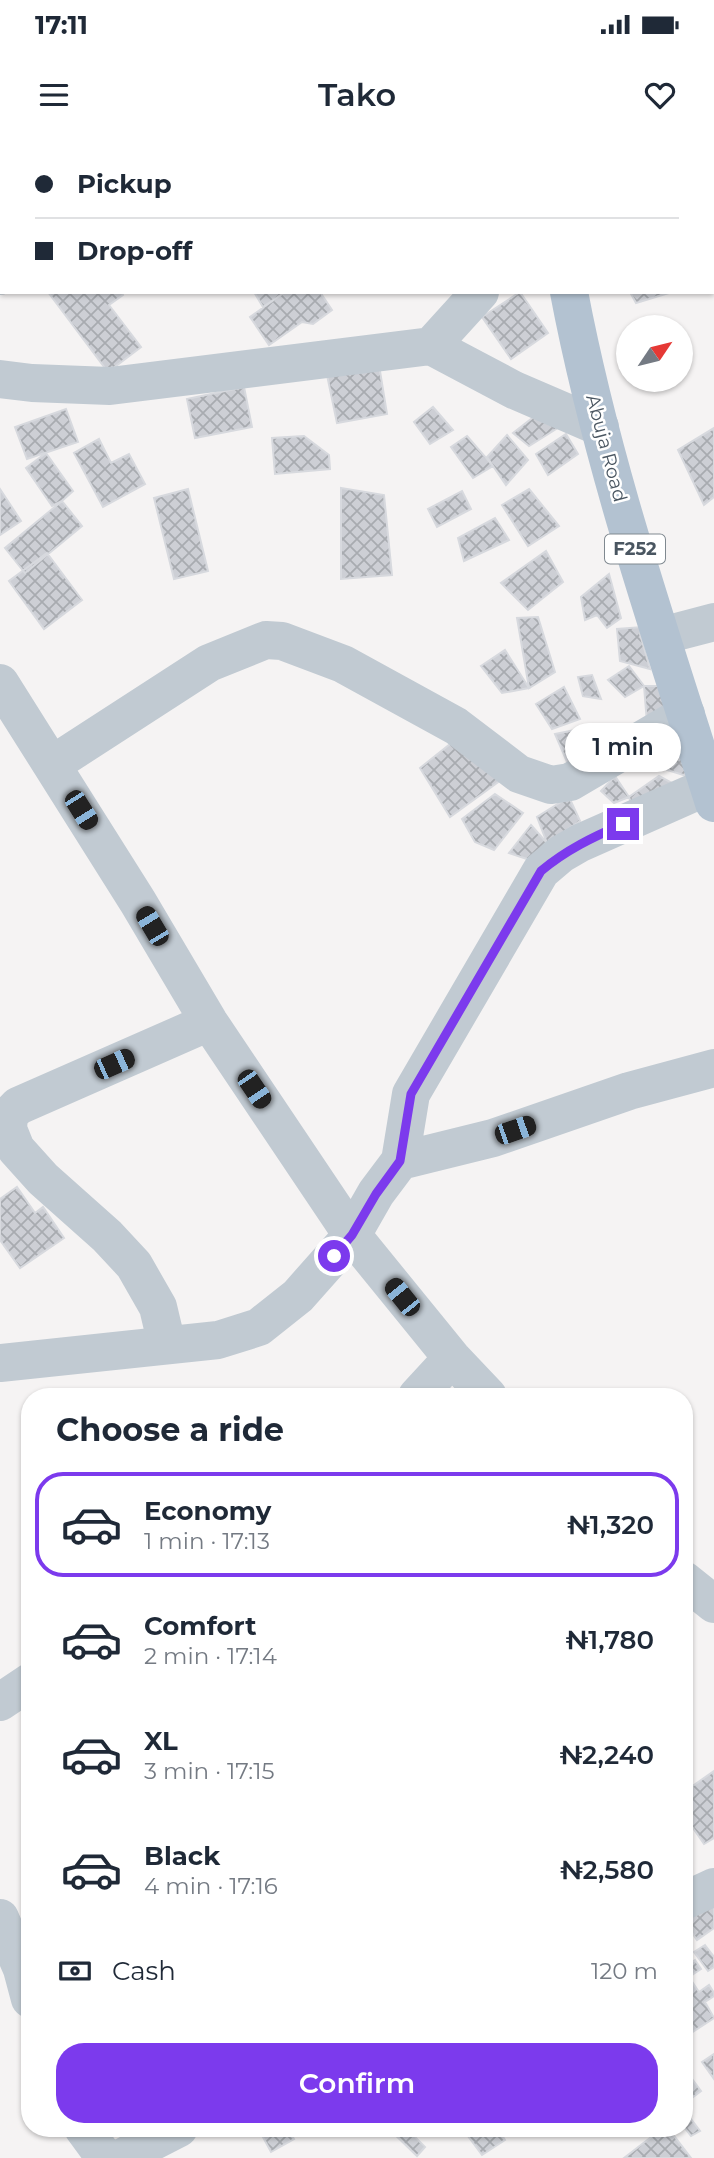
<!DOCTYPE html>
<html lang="en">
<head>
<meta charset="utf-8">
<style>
	body { margin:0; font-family:Montserrat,sans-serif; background:#f2f2f3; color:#1f2937; height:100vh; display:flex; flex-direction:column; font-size:26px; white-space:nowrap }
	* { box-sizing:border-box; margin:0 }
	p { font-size:23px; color:#747a83 }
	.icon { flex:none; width:38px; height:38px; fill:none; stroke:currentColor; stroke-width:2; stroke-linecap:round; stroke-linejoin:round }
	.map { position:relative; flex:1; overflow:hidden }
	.drawer { position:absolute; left:21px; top:1248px; width:672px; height:749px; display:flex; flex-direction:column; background:#fff; border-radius:28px; box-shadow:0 2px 5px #0004 }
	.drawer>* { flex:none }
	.hud { position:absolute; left:0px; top:0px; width:714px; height:154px; box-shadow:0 2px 5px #0004; display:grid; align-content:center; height:154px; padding:0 35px; background:#fff }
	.needle { width:46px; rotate:55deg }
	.controls { position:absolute; left:616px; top:175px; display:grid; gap:14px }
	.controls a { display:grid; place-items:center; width:77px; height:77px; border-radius:50%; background:#fff; box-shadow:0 2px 5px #0004; font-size:35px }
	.end { position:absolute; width:32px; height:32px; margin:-16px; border:9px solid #7c3aed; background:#fff; box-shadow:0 0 0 4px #fff }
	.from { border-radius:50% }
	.bubble { position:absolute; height:49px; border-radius:24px; background:#fff; box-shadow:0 2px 5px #0004; font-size:23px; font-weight:600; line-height:49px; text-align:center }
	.car { position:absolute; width:21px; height:42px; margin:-21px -10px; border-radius:9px; box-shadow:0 0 5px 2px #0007; background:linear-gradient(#222 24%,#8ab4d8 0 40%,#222 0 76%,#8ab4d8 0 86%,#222 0) }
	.hud b { display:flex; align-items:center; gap:24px; height:66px; font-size:26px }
	.hud b+b { border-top:2px solid #e0e1e3 }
	.hud i { width:18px; height:18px; background:#1f2937 }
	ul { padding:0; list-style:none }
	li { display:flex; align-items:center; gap:21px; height:105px; margin:0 14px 10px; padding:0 21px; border:4px solid transparent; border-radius:28px }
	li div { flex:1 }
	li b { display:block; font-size:26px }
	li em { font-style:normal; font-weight:600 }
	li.selected { border-color:#7c3aed }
	li>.icon { width:63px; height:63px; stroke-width:1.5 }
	h2 { padding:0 35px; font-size:32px; line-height:84px }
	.pay { display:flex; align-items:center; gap:18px; height:77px; padding:0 35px; font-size:26px }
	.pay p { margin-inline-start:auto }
	.button { display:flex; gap:14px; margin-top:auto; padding:14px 35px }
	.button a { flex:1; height:80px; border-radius:28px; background:#7c3aed; color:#fff; font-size:28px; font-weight:600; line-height:80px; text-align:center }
	.status { display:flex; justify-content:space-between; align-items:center; height:49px; padding:0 35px; background:#fff; direction:ltr }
	.status svg { height:19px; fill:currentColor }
	header { display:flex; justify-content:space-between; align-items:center; height:91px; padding:0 35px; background:#fff; font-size:32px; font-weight:600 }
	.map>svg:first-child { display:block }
	.building { fill:url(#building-cross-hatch); stroke:#d7d9de; stroke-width:2 }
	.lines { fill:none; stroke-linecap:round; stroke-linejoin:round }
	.minor { stroke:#c1cad2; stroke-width:38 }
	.major { stroke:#b3c2d1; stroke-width:38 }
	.route { stroke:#7c3aed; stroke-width:9 }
	.labels { text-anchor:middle; stroke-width:5; stroke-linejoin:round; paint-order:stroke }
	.shield { fill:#fff; stroke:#808990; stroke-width:2 }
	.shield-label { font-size:18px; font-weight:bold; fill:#4a5661 }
	.street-label { font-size:19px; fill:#4a5661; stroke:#fff }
</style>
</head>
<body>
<div class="status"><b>17:11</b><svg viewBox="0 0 49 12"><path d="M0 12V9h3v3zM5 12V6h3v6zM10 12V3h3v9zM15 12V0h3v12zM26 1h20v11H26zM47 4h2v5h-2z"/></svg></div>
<header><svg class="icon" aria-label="menu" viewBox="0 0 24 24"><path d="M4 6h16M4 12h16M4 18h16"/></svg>Tako<svg class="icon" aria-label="heart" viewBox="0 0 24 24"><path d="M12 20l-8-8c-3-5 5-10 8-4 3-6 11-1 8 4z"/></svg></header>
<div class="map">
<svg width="714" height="2018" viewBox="0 0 714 2018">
	<defs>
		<pattern id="building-cross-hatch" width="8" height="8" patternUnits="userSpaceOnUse" patternTransform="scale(1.75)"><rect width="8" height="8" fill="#cdcfd5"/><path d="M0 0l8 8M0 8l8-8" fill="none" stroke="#a8abb0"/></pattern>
	</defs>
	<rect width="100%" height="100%" fill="#f5f3f3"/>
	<path class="building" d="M48,152h73l2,3 -14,10 32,42 -33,25z
		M254,152h31l-22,15z
		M285,152h35l12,18 -19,14 -11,-2 -33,23 -19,-28z
		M520,152l28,41 -37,26 -29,-42z
		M630,152h39v1l-33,10z
		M379,225l8,49 -50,9 -10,-48z
		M244,247l8,40 -57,11 -8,-39z
		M549,265l12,21 -32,20 -16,-13z
		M433,267l20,23 -23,14 -16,-22z
		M66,269l12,33 -51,17 -12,-32z
		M714,288v69l-10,8 -26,-55z
		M566,294l12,20 -30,21 -12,-21z
		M507,295l21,25 -22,25 -19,-28z
		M304,296l25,19 1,14 -55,5 -3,-36z
		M467,296l26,30 -20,12 -22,-31z
		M99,299l12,24 18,-9 16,30 -42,23 -29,-54z
		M46,313l27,38 -11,10 -10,5 -26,-38z
		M341,348l43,7 8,80 -51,4z
		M0,349l21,32 -21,14z
		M188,349l20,82 -34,8 -20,-81z
		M529,349l30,37 -31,20 -26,-41z
		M462,351l9,18 -34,18 -9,-18z
		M62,361l20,25 -57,47 -20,-25z
		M495,378l14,22 -45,21 -6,-23z
		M546,411l17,31 -35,28 -27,-27z
		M47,413l35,47 -38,29 -35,-48z
		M609,434l12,44 -14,10 -10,-13 -12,5 -4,-23z
		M538,477l17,55 -26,16 -12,-70z
		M642,487l-2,7 10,35 -30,-8 -3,-32z
		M505,510l24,38 -27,5 -21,-27z
		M629,526l15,20 -19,11 -17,-17z
		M592,535l9,24 -18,-3 -5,-19z
		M644,546h21l7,29 -25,8z
		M564,547l16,32 -28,10 -16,-25z
		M585,588l8,30 -23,11 -15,-35z
		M464,593l37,47 -51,37 -30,-49z
		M686,598l4,39 -23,-7 -11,-25z
		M615,636l14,21 -15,6 -13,-12z
		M659,636l15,8 -40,28 -5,-15z
		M495,654l28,19 -29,37 -19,-8 -13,-23z
		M569,657l11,24 -33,22 -10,-26z
		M531,685l16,18 -14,18 -24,-8z
		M17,1047l18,26 8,-6 21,31 -44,30 -20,-28v-41z
		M714,1631v67l-10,6 -20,-29v-23z
		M712,1761l2,3v24l-17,12 -13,-19z
		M705,1805l9,12v10l-6,4 -14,-19z
		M695,1820l6,9 -12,8 10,15 10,-7 5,8v3l-9,6 9,16 -26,17 -4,-5v-63z
		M714,1914v25l-12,-17z
		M684,1928l17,23 -17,13z
		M688,1975l12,16 -9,5 -7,-9v-9z
		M258,1988h30l6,11 -23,13z
		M388,1988h36l-9,9 10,10 -8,9z
		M462,1988h35l8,12 -23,15z
		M663,1988h5l23,30h-67z"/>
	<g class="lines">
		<path class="minor" d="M102,2l1,-2
			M0,136l2,-2
			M431,206l49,-54
			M0,239l32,4 78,3 321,-40 83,44 86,37
			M661,496l53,-14
			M0,543l138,219 71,120 143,213 100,123 36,38
			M53,624l156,-101 57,-23 16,1 61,23 113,62 63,48 32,11 19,-3 116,-68
			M400,1021l93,-23 136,-47 85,-23
			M167,1205l-9,-38 -24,-42 -27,-29 -64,-57 -27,-30 -8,-20 1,-14 9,-9 191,-84
			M0,1223l218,-23 41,-13 39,-31 54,-61 24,-42 24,-32 11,-67 130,-223 20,-17 19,-11 129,-57
			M417,1256l35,-38
			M684,1440l30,24
			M0,1562l30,-20
			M684,1761l30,-14
			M0,1778l22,51 8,30
			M83,1988l22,30
			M121,2018l58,-30"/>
		<path class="major" d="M540,0l1,2
			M569,152c33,174 92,343 145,511"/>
	</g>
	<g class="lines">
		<path class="route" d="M334,1116l18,-21 24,-41 24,-33 11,-67 130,-223c25,-21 52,-34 82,-47"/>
	</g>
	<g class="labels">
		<rect class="shield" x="605" y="394.5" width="60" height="29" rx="5"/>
		<g class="shield-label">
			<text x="635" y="415">F252</text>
		</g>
		<g class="street-label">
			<text transform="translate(607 308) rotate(75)" y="7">Abuja Road</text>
		</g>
	</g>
</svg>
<div class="controls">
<a><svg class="needle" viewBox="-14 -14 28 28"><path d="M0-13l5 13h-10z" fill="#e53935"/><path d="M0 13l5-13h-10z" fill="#747a83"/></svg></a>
</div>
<i class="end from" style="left:334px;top:1116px"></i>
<i class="end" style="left:623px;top:684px"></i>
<div class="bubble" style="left:565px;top:583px;width:116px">1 min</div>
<i class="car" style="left:81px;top:670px;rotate:148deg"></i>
<i class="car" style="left:152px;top:786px;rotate:329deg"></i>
<i class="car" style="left:114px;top:924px;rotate:66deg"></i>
<i class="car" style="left:254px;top:949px;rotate:146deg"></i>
<i class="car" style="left:515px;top:990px;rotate:71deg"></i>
<i class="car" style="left:402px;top:1157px;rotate:321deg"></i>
<div class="hud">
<b><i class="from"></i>Pickup</b>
<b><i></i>Drop-off</b>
</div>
<section class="drawer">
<h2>Choose a ride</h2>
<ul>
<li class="selected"><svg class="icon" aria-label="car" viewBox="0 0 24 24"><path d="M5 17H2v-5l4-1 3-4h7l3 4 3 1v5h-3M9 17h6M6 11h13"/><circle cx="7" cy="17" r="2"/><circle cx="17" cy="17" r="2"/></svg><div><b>Economy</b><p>1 min · 17:13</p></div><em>₦1,320</em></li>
<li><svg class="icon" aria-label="car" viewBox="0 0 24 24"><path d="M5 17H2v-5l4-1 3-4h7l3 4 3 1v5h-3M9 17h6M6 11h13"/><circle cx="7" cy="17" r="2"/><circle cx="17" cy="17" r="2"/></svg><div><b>Comfort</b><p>2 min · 17:14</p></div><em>₦1,780</em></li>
<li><svg class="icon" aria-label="car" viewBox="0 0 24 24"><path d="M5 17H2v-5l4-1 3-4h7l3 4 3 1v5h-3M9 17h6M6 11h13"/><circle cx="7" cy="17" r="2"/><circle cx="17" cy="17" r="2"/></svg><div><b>XL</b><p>3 min · 17:15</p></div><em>₦2,240</em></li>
<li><svg class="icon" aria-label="car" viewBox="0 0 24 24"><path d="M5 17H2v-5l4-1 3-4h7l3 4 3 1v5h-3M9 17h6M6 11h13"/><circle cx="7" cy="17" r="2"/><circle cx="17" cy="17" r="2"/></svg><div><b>Black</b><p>4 min · 17:16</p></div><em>₦2,580</em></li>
</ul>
<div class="pay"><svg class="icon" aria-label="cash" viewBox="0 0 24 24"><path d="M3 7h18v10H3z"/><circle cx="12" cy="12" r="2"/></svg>Cash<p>120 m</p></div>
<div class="button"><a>Confirm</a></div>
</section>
</div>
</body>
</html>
